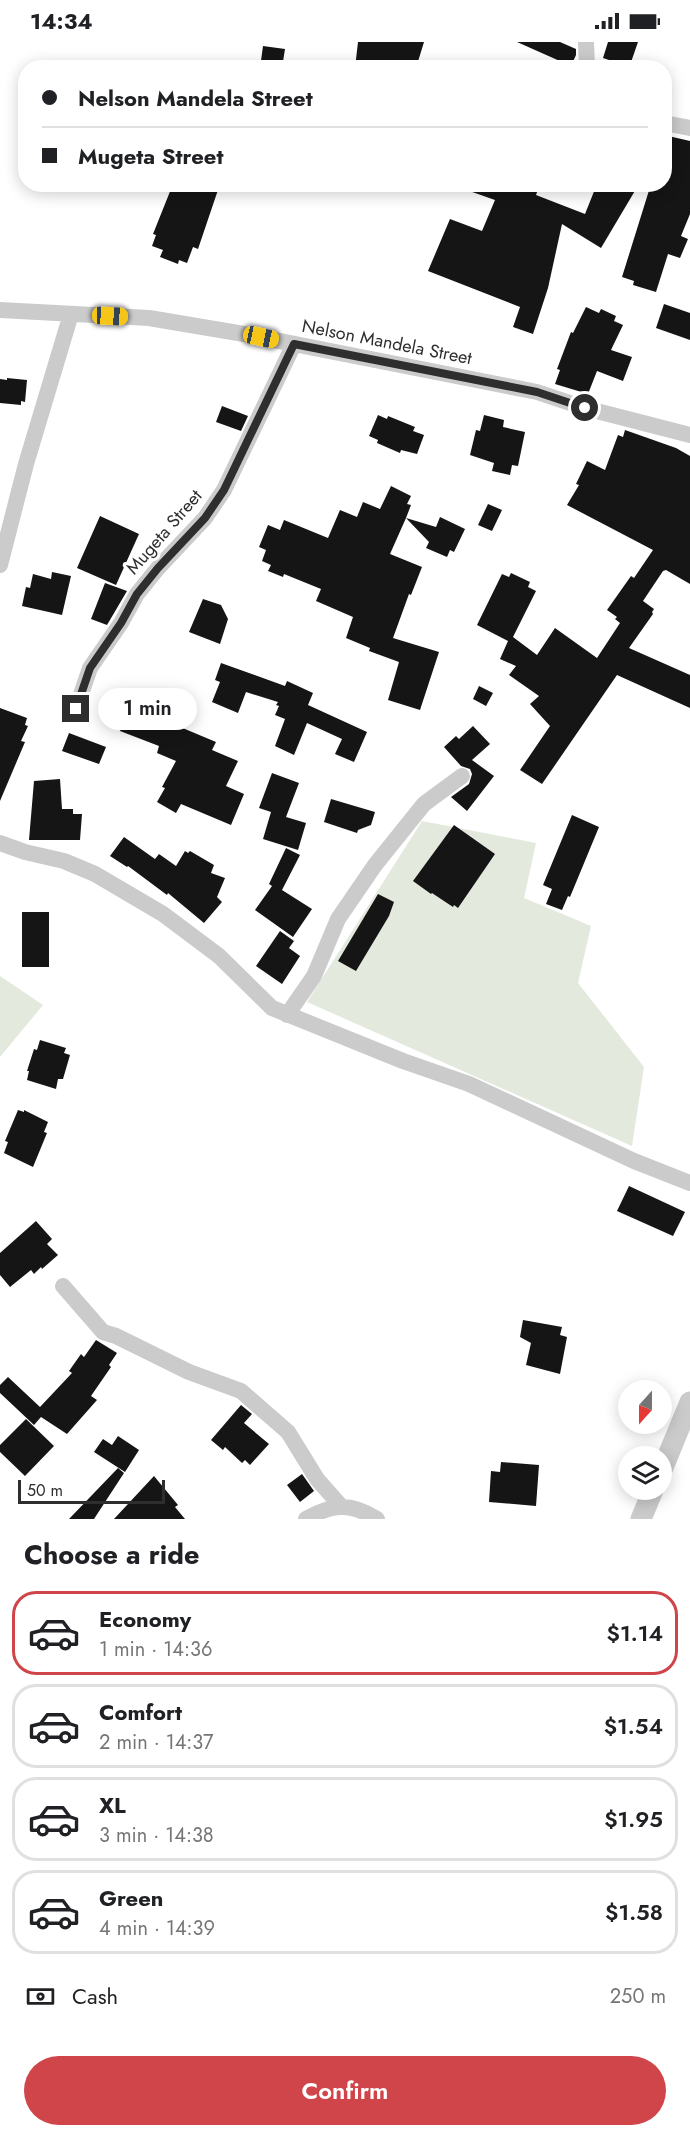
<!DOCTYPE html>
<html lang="en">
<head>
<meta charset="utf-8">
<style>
	body { margin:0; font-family:Jost,sans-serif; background:#f2f2f2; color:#202124; height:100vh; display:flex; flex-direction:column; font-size:22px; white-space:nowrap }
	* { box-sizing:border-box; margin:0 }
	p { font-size:20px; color:#757577 }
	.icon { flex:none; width:33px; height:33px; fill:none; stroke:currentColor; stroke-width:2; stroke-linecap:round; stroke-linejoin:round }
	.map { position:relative; height:1477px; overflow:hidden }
	.side { display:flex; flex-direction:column; background:#fff; flex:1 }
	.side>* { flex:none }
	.banner { position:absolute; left:18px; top:18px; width:654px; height:132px; border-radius:24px; box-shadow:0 3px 15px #0003; display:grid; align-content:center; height:132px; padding:0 24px; background:#fff }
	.needle { width:39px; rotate:201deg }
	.buttons { position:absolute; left:618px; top:1338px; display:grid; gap:12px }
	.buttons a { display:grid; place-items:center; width:54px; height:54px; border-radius:50%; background:#fff; box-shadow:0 3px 15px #0003; font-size:30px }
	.scale { position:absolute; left:18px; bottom:15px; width:147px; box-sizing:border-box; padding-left:6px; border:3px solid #2e2e2e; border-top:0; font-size:16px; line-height:21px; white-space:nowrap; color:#2e2e2e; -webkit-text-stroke:4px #fff; paint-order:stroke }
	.end { position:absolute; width:27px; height:27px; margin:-14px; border:8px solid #2e2e2e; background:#fff; box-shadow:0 0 0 3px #fff }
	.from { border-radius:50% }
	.bubble { position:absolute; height:42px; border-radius:21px; background:#fff; box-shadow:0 3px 15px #0003; font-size:20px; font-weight:600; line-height:42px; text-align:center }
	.car { position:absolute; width:18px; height:36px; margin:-18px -9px; border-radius:8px; box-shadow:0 0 4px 2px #0007; background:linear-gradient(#f5c518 24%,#345 0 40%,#f5c518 0 76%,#345 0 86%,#f5c518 0) }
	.banner b { display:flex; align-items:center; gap:21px; height:57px; font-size:22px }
	.banner b+b { border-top:2px solid #e0e0e0 }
	.banner i { width:15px; height:15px; background:#202124 }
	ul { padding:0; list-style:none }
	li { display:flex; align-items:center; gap:18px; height:84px; margin:0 12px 9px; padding:0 12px; border:3px solid #e0e0e0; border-radius:24px }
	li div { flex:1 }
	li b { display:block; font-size:22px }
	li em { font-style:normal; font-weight:600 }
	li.active { border-color:#cf454a }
	li>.icon { width:54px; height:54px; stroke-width:1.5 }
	h2 { padding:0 24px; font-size:27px; line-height:72px }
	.pay { display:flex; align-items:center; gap:15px; height:66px; padding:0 24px; font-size:22px }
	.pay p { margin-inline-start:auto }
	.cta { display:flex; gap:12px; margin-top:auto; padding:12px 24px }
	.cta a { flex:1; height:69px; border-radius:36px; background:#cf454a; color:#fff; font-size:24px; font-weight:600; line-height:69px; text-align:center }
	.status { display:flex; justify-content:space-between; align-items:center; height:42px; padding:0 30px; background:#fff; direction:ltr }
	.status svg { height:16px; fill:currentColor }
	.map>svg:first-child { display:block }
	.green { fill:#e3e9dd }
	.building { fill:#151515 }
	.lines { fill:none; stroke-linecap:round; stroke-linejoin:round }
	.minor { stroke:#cbcbcb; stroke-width:16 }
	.tertiary { stroke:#cbcbcb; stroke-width:21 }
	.route { stroke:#2e2e2e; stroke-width:8 }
	.labels { text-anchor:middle; stroke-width:6; stroke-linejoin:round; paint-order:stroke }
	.street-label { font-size:18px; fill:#2e2e2e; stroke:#fff }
</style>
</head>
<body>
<div class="status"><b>14:34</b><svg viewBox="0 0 49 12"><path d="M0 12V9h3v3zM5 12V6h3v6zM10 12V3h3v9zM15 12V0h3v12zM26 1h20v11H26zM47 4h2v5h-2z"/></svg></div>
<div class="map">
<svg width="690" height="1477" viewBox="0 0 690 1477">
	<rect width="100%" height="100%" fill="#fff"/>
	<path class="green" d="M422,779l114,22 -12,55 67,28 -13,57 66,84 -12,79 -325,-144z
		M0,934l43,29 -43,52z"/>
	<path class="building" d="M358,0h66l-8,26h-61z
		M517,0h43l16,7v6l-5,11z
		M608,0h30l-9,26h-16l2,-6 -12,-4z
		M263,4l22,3 -3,19h-22z
		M664,93l26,6v73l-9,22 7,3 -8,19 -12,-4 -12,38 -23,-7 1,-4 -12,-4 29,-93h13z
		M173,142h47l-22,65 -5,-2 -6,16 -8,-3 -1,4 -18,-7 3,-7 -11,-4 4,-11 -3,-1z
		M458,142h82l-4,11 49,19 12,-30h42l-38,64 -39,-24 -14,64 -15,46 -20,-7 7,-20 -92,-36 22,-52 32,12 13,-31 -37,-13z
		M664,262l26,9v27l-34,-12z
		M586,265l13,6 2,-4 15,7 -2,5 9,4 -12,25 21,7 -9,24 -26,-10 -9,23 -33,-10 5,-14 -3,-1 14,-37 2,1z
		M7,336l20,2 -2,22 -4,-1v4l-21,-2v-24l7,1z
		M222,364l26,10 -7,15 -25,-9z
		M378,373l9,4 1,-3 27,11 -2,4 11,4 -7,19 -16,-4 -1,3 -23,-10 1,-3 -9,-4z
		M484,373l20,5 -1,7 22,5 -7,34 -6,-1 -2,10 -18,-4 2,-8 -24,-8 6,-25 4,1z
		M625,388l51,18 14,8v128l-24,-14 -3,1 -20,30 11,8 -2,3 1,2 -24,34 61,27v33l-73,-33 -75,109 -22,-14 30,-44 -20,-22 9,-8 -30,-21 7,-9 -16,-7 8,-18 -31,-16 25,-51 7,3 2,-4 19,9 -2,5 8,4 -23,46 24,18 18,-27 42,30 23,-35 -5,-4 2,-2 -10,-7 24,-34 3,2 19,-28 -86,-45 12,-20 -3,-1 11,-23 18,9 13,-35 5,2z
		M391,444l20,10 -4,8 4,1 -5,13 30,9 4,-10 25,12 -11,23 -4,-2 -3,7 -21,-9 3,-6 -23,-24 -16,36 32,13 -11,28 -2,-1 -16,44 46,14 -19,58 -32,-10 11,-38 -30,-11 1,-3 -24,-10 7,-21 -37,-16 5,-12 -37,-15 -1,3 -15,-6 3,-6 -9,-4 4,-11 -7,-3 9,-22 12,5 4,-10 44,18 12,-28 17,7 6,-15 17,7z
		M488,462l14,6 -10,21 -14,-6z
		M100,474l39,18 -23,51 -39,-17z
		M52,530l19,4 -9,39 -40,-9 4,-19 4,1 3,-14 18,5z
		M105,541l22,8 -20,34 -16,-6z
		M203,557l18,6 7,14 -8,25 -31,-12z
		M221,621l64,23 2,-5 26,12 -5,12 59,27 -13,30 -19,-8 7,-15 -35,-16 -13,32 -19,-9 10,-27 -10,-4 4,-9 -3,-1 2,-3 -32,-10 -8,21 -26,-11 8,-20 -5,-2z
		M479,644l14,7 -7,13 -13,-7z
		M130,664l86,36 -4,8 26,11 -12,25 18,8 -13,31 -50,-21 -5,9 -19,-11 8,-14 -3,-1 14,-26 -19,-8 2,-7 -39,-15z
		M0,666l27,10 -2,7 3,1 -7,15 4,1 -25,59z
		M473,684l17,18 -18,16 22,16 -27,35 -16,-14 18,-13 3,-10 -2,-5 -9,-3 -17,-19 12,-11 3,3z
		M69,691l37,14 -7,17 -37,-13z
		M272,731l27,10 -13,34 20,6 -8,27 -35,-11 8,-27 -12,-4z
		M60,737l2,30h11v5h9l-2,26h-51l5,-59z
		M331,757l44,13 -4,13 -13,5 -1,3 -33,-11z
		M572,773l27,12 -29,70 -2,-1 -6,14 -16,-6 6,-15 -9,-4z
		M454,783l41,29 -37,54 -4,-3 -1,2 -21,-14 -1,1 -18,-13z
		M124,795l31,22 4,-5 17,12 9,-15 3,2 2,-2 24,14 -3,8 14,5 -8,19 5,5 -18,21 -36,-30 -1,2 -39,-29 -1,1 -17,-11z
		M286,806l14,7 -18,35 30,19 -19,28 -38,-27 17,-24 -3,-2z
		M378,852l16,8 -5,14 -33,55 -18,-10z
		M22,870h27v55h-27z
		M280,889l14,10 -5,7 11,8 -18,28 -26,-18z
		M40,998l26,8 -2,5 6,2 -7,24h-5l-2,10 -29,-9 2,-9h-2l7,-22 3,1z
		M18,1068l6,2v-2l24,12 -4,10 3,1 -14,34 -29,-14 4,-11 -3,-1z
		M629,1144l56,26 -12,24 -56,-25z
		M36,1179l16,18 -5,5 11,11 -16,14 -1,-2 -7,7 -3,-4 -21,17 -10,-12v-22z
		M523,1278l39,7 -2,8 7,2 -7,37 -34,-9 5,-22 -11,-6z
		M96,1298l21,13 -8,12 2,2 -20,29 6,4 -30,34 -26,-17 -7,8 -34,-32v-8l8,-8 32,30 32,-34 -3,-2 12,-17 3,3z
		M241,1363l11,9 -8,9 25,21 -19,21 -5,-5 -3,3 -17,-16 -2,3 -12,-10z
		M26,1377l28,27 -29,30 -25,-24v-7z
		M118,1394l21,14 -14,22 -31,-20 9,-13 9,6z
		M501,1420l38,3 -3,41 -47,-4 2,-31 9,1z
		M118,1426l6,5 -30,46h-25z
		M302,1432l12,17 -14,11 -13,-17z
		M154,1434l24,29 -3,2 10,12h-71z"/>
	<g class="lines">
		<path class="minor" d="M586,0l1,26
			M664,81l26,5
			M0,268l149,8 95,16 293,58 48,16 105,27
			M0,523l26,-101 45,-150
			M76,667l14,-41 31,-45 16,-29 21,-26 47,-50 19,-28 70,-146
			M0,801l25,9 39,9 31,13 68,40 56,42 53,52 131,53 66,23 165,77 56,22
			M287,973l27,-39 24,-57 37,-54 49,-61 38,-28
			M63,1244l40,46 13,4 73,36 52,19 47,41 29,47 23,26
			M306,1477c26,-15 44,-17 71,0"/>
		<path class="tertiary" d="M662,1428l28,-68
			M641,1477l12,-29"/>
	</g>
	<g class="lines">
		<path class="route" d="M76,667l14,-41 31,-45 16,-29 21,-26 47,-50 19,-28 70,-146 243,48 48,16"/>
	</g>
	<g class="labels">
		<g class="street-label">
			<text transform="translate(387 300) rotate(11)" y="6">Nelson Mandela Street</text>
			<text transform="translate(164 490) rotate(-49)" y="6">Mugeta Street</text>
		</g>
	</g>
</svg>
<div class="buttons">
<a><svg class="needle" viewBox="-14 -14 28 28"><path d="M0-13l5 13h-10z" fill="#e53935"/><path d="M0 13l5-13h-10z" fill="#757577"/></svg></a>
<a><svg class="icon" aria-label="layers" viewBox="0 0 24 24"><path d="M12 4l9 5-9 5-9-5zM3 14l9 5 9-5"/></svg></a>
</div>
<div class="scale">50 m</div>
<i class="end from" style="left:585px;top:366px"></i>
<i class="end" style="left:76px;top:667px"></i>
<div class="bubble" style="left:98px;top:646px;width:99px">1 min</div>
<i class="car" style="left:110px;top:274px;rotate:93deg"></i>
<i class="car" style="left:261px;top:295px;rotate:102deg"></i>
<div class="banner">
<b><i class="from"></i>Nelson Mandela Street</b>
<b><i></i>Mugeta Street</b>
</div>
</div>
<section class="side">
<h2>Choose a ride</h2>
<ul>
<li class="active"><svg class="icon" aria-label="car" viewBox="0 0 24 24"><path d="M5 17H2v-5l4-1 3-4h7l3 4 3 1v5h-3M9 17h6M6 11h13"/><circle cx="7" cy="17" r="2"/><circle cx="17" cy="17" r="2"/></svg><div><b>Economy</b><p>1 min · 14:36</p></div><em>$1.14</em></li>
<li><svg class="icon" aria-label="car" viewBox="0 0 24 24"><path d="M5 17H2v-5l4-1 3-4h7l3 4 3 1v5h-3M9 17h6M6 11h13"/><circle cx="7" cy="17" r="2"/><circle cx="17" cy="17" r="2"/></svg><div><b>Comfort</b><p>2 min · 14:37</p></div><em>$1.54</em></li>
<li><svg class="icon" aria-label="car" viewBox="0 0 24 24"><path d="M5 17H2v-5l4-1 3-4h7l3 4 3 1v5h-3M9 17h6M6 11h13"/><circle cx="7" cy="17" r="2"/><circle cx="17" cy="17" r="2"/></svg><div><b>XL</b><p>3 min · 14:38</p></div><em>$1.95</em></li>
<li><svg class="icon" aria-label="car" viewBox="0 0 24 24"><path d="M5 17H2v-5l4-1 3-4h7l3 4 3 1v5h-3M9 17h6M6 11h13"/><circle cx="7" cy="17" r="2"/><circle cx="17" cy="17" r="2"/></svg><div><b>Green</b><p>4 min · 14:39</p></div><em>$1.58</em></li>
</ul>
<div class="pay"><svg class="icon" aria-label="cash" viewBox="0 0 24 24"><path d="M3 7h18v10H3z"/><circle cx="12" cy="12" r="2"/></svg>Cash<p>250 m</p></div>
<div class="cta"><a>Confirm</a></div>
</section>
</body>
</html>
